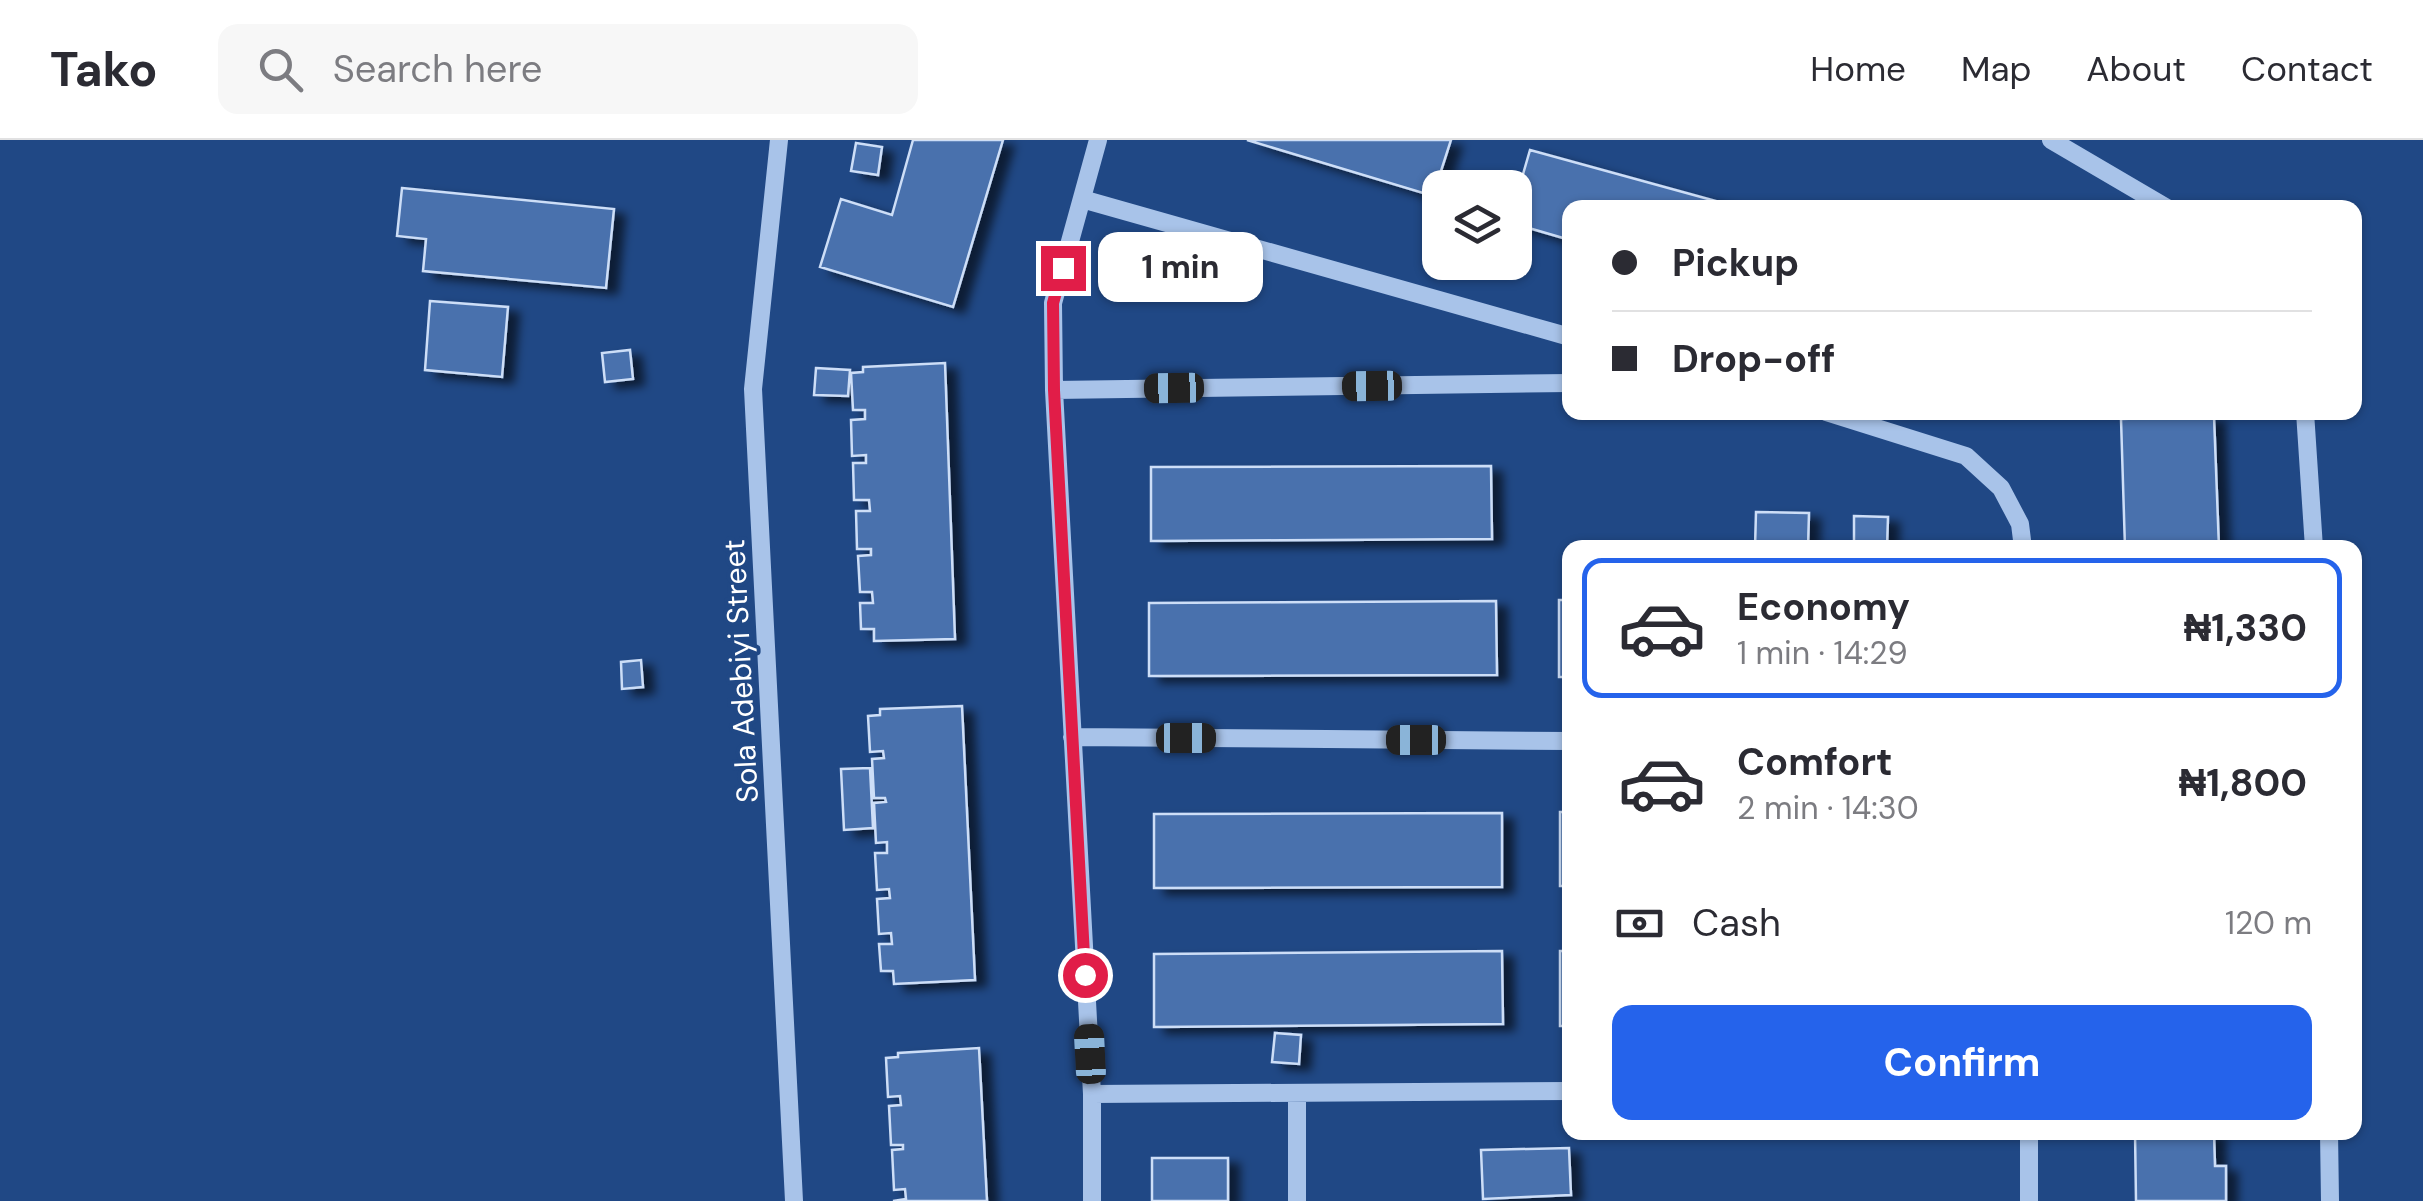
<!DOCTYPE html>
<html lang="en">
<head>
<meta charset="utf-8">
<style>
	body { margin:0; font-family:"DM Sans",sans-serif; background:#f7f7f7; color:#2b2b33; height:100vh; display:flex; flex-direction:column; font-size:38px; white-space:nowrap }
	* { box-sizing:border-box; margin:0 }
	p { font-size:32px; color:#7c7c81 }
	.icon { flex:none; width:55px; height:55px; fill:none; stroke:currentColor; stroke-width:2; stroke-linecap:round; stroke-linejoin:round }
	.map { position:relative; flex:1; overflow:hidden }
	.panel { position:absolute; left:1562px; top:400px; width:800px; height:600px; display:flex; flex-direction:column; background:#fff; border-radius:20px; box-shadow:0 2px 8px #0004 }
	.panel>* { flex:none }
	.top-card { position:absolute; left:1562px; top:60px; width:800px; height:220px; border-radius:20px; box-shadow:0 2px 8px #0004; display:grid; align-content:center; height:220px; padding:0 50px; background:#fff }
	.controls { position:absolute; left:1422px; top:30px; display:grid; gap:20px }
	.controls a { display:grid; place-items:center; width:110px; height:110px; border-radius:20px; background:#fff; box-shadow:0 2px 8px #0004; font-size:50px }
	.end { position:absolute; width:45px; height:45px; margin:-22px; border:12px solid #e11d48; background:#fff; box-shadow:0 0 0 5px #fff }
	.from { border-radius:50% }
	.bubble { position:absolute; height:70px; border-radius:20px; background:#fff; box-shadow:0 2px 8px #0004; font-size:32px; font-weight:700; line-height:70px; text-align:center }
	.car { position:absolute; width:30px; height:60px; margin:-30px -15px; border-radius:12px; box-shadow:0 0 8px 2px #0007; background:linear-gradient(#222 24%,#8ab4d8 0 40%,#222 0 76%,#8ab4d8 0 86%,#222 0) }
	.top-card b { display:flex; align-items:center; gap:35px; height:95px; font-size:38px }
	.top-card b+b { border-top:2px solid #e1e1e2 }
	.top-card i { width:25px; height:25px; background:#2b2b33 }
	ul { padding:18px 0 0; list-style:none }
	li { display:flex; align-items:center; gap:30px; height:140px; margin:0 20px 15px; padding:0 30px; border:5px solid transparent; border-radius:20px }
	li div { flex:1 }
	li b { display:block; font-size:38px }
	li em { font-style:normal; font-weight:700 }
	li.on { border-color:#2563eb }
	li>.icon { width:90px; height:90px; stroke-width:1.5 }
	.pay { display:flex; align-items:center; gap:25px; height:110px; padding:0 50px; font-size:38px }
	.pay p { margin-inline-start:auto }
	.button { display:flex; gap:20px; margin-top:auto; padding:20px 50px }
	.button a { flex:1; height:115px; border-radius:20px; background:#2563eb; color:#fff; font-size:40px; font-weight:700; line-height:115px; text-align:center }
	header { display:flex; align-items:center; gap:60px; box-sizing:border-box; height:140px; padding:0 50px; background:#fff; border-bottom:2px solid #e1e1e2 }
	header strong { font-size:48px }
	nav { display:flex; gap:55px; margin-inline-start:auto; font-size:35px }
	.search { width:700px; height:90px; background:#f7f7f7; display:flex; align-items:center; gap:25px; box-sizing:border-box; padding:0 35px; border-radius:20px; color:#7c7c81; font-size:38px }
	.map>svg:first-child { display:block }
	.building { fill:#4971ad; stroke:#cddef7; stroke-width:2.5; filter:url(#shadow) }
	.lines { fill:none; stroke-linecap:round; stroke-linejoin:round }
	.minor { stroke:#a8c3e9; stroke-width:18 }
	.route { stroke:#e11d48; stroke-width:12 }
	.labels { text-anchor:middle; stroke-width:8; stroke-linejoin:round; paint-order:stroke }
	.street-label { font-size:30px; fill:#fff; stroke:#204885 }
</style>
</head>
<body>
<header>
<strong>Tako</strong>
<div class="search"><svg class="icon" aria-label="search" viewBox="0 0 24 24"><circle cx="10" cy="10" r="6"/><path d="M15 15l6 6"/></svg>Search here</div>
<nav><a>Home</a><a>Map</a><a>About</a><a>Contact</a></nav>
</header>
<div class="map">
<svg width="2423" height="1061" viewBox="0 0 2423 1061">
	<defs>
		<filter id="shadow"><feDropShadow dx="11" dy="6" stdDeviation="5" flood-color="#0009"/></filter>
	</defs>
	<rect width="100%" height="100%" fill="#204885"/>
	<path class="building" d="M913,0h90l-50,167 -133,-40 21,-68 51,16z
		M1247,0h204l-18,56z
		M856,3l26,4 -4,28 -27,-4z
		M1530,10l211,58h-171v32l-55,-16v-22z
		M402,48l212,21 -8,79 -183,-17 3,-32 -29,-3z
		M430,161l78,6 -6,70 -77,-7z
		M630,210l3,29 -28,3 -3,-29z
		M945,223l10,276 -81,2v-12h-13l-1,-26h13l-1,-11h-12l-2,-36 13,-1v-6h-14l-1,-38h14l-1,-11h-15l-1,-37h13v-8l-14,1 -1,-36 14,-1v-9h-12l-2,-37 12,-1v-5z
		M816,228l34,2 -2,26 -34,-1z
		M2214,276l5,132h-94l-4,-129z
		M1491,326l1,73 -341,2v-74z
		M1756,372l53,1 -1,35h-53z
		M1854,376l34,1 -1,31h-33z
		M1559,460h11v77h-11z
		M1496,461l1,74 -348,1v-73z
		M641,520l2,27 -21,2 -1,-27z
		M962,566l13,274 -81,4 -1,-13h-12l-2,-27h13l-1,-11 -12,1 -2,-35 13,-1 -1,-9 -12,1 -2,-37h12v-11l-11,1 -2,-40 12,-1 -1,-4h-11l-2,-39 12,-1 -1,-7 -13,1 -2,-36 12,-1v-6z
		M870,628l3,60 -29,2 -3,-61z
		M1560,672h10v74h-10z
		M1502,673v74l-348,1v-74z
		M1502,811l1,73 -349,3v-73z
		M1560,811h10v75h-10z
		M1275,893l26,2 -2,29 -27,-2z
		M979,908l8,153h-94l13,-2 -1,-10 -11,1 -2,-40 11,-1v-4h-12l-2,-39 12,-1 -1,-9 -12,1 -2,-39 12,-1v-4z
		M2135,992h79l1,34h11v35h-90z
		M1569,1008l2,47 -88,4 -2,-49z
		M1152,1018h76v43h-76z"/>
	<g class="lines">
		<path class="minor" d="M779,0l-26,249 41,812
			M2051,0l116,68
			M1082,59l488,138
			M1054,250l516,-7
			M1826,272l140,44 35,32 19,36 3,24
			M2305,272l9,136
			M1072,597l498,4
			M1297,953v108
			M1092,954l478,-3
			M2029,992v69
			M2329,992l1,69
			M1092,1061v-107l-38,-704 -1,-87 45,-163"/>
	</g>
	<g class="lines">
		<path class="route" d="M1063,128l-10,35 1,87 31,585"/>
	</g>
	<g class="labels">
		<g class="street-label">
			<text transform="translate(741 531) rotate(-93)" y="10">Sola Adebiyi Street</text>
		</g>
	</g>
</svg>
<div class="controls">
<a><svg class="icon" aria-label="layers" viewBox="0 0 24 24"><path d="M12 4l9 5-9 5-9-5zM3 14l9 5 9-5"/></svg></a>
</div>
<i class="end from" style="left:1085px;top:835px"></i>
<i class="end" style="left:1063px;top:128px"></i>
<div class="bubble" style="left:1098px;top:92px;width:165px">1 min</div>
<i class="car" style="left:1372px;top:246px;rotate:269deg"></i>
<i class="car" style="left:1174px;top:248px;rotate:269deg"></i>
<i class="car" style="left:1186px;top:598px;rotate:90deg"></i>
<i class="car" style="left:1416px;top:600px;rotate:270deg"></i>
<i class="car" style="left:1090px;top:914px;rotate:357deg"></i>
<div class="top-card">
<b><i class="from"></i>Pickup</b>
<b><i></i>Drop-off</b>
</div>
<section class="panel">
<ul>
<li class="on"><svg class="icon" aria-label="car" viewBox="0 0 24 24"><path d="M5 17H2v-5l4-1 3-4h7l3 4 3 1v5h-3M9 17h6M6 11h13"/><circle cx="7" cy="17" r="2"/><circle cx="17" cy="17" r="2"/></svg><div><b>Economy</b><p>1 min · 14:29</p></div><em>₦1,330</em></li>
<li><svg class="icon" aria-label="car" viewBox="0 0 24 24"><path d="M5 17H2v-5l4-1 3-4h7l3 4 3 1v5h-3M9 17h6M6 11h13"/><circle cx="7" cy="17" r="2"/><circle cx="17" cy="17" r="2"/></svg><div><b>Comfort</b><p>2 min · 14:30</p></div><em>₦1,800</em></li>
</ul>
<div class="pay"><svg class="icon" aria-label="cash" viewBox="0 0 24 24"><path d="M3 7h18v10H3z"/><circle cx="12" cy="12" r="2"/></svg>Cash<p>120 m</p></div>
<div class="button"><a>Confirm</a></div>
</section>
</div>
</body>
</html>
